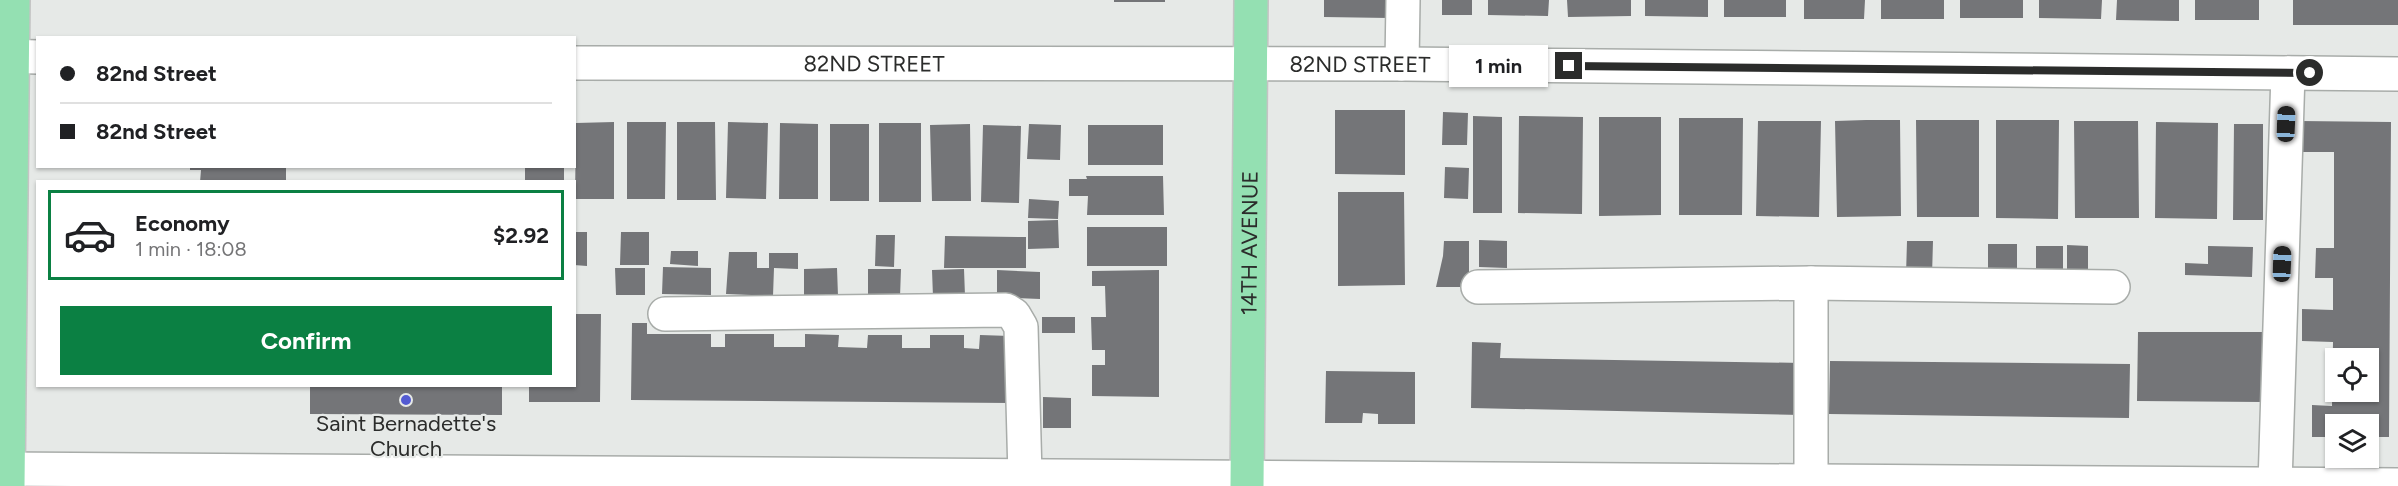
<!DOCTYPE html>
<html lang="en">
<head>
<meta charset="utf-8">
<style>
	body { margin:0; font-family:Figtree,sans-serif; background:#f6f6f6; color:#202124; height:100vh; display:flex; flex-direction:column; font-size:22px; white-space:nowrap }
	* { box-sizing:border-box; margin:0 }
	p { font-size:20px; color:#757577 }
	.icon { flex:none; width:33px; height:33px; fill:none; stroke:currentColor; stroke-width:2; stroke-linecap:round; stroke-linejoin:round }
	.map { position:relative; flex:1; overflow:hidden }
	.drawer { position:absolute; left:36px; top:180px; width:540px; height:207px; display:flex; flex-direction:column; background:#fff; border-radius:0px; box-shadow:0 2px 4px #0004 }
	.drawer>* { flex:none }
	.hud { position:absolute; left:36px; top:36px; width:540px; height:132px; border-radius:0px; box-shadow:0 2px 4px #0004; display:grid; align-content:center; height:132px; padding:0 24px; background:#fff }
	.fabs { position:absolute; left:2325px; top:348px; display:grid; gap:12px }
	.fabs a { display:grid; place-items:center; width:54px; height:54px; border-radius:0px; background:#fff; box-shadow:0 2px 4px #0004; font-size:30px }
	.end { position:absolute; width:27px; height:27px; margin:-14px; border:8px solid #2b2c2b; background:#fff; box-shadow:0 0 0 3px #fff }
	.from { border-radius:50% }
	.bubble { position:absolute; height:42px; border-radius:0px; background:#fff; box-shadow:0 2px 4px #0004; font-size:20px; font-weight:700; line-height:42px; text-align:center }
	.car { position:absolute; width:18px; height:36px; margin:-18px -9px; border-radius:8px; box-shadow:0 0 4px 2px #0007; background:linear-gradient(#222 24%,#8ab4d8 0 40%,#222 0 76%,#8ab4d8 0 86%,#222 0) }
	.hud b { display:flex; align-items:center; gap:21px; height:57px; font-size:22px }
	.hud b+b { border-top:2px solid #e0e0e0 }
	.hud i { width:15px; height:15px; background:#202124 }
	ul { padding:10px 0 0; list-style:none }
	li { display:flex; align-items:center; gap:18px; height:90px; margin:0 12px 9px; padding:0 12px; border:3px solid #e0e0e0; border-radius:0px }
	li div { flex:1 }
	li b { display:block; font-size:22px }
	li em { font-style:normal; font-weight:700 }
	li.selected { border-color:#0b8043 }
	li>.icon { width:54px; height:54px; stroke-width:1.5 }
	.button { display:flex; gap:12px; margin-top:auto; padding:12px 24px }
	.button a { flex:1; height:69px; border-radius:0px; background:#0b8043; color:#fff; font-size:24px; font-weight:700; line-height:69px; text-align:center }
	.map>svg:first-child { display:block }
	.building { fill:#747578; fill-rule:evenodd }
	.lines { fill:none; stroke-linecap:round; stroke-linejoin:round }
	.minor-casing { stroke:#a8aca9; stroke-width:36 }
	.major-casing { stroke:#c4c4c4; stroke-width:36 }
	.minor { stroke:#fff; stroke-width:33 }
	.major { stroke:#94e0b2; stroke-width:33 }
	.route { stroke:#2b2c2b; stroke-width:8 }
	.poi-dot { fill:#535bd2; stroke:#e6e9e7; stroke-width:2 }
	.labels { text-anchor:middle; stroke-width:4.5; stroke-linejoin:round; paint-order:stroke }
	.street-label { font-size:22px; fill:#2b2c2b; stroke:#e6e9e7 }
	.poi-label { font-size:22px; fill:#2b2c2b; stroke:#e6e9e7 }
</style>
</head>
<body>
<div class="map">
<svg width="2398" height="486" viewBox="0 0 2398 486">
	<rect width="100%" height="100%" fill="#e6e9e7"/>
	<path class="building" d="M1114,0h51v2h-51z
		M1324,0h66l-1,18 -65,-1z
		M1442,0h30v15h-30z
		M1488,0h61l-1,16 -60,-1z
		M1567,0h64v16l-63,1z
		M1645,0h63v17l-63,-1z
		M1724,0h62v17h-62z
		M1804,0h61l-1,19h-60z
		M1881,0h63v19h-63z
		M1960,0h63v18h-63z
		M2039,0h63l-1,19 -62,-1z
		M2117,0h62v21l-63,-1z
		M2195,0h64v20h-64z
		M2293,0h105v25h-105z
		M1335,110h70v65l-70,-1z
		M1443,112l25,1 -1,32h-25z
		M1473,116l29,1v96h-29z
		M1519,116l64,1 -1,97 -64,-1z
		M1599,117h62v98l-62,1z
		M1679,118h64l-1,97h-63z
		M1866,120h34l1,96 -64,1 -2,-96z
		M1916,120h63v97h-62z
		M1996,120h63l-1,99 -62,-1z
		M1758,121h63l-2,96 -63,-1z
		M2074,121h64l1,97h-64z
		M2300,121l91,1 -2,315h-21v-13h-32v13h-24v-32l20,1 1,-64 -31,-1v-32l31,1v-32h-18l1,-30h18v-96h-34zM2336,358h32v34h-32z
		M614,122v77h-39l1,-76z
		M627,122h39l-1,77h-38z
		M677,122h38l1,78h-39z
		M728,122l40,1 -2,76 -40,-1z
		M2156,122l62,1 -1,96 -62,-1z
		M780,123l38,1v75h-39z
		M879,123h42v79h-42z
		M830,124h39v77h-39z
		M970,124l1,77h-39l-2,-76z
		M1029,124l32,1 -1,35 -33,-1z
		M2234,124h29v96h-30z
		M983,125l38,1 -2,77 -38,-1z
		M1088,125h75v40h-75z
		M190,166h96v16h-86l1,-12h-11z
		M525,166h39v16h-39z
		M1445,167l24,1 -1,31 -24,-1z
		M1086,176h77l1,39h-77l1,-19h-19v-17h18z
		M1338,192h66l1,93 -67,1z
		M1029,199l30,2 -1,18 -30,-1z
		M1058,220l1,28 -31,1v-28z
		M1087,227h80v39h-80z
		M574,232h13v34l-13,-1z
		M621,232h28v33h-29z
		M876,235h19l-1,32 -19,-1z
		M945,236l81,1v31h-82z
		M1479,240l28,1v27l-28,-1z
		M1444,241h25v46h-33l7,-31z
		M1907,241h26l-1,35 -26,-1z
		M1988,244h29v29l-29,1z
		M2067,245l21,1v30h-21z
		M2036,246h27v28h-27z
		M2208,246l45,1 -1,30 -67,-2v-12l23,1z
		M671,251h27v15l-28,-2z
		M729,252h28v16h12v-15h29v16l-24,-1 -1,28 -47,-2z
		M663,267l48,1v27l-49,-1z
		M615,268h30v27h-29z
		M837,268l1,28 -34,1v-28z
		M868,269h33l-1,28h-32z
		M964,269l1,27 -32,1 -1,-27z
		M997,270l43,2v27l-43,-2z
		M1159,270v127l-67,-1v-31h13v-15h-13l-1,-33h15l-1,-31h-13v-15z
		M574,314h27l-1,88h-71v-16h45z
		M1042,317h33v16h-33z
		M632,323h15v11h64v13h14v-13h49v13h31v-13l34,1 -1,12 29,1 1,-13h34v13h28v-13h34v13l15,1 1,-14 30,1v67l-379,-3z
		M2138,332h124v70l-125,-1z
		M1472,342l29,1 -1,15 302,5 -1,52 -330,-7z
		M1830,361l300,3 -1,54 -300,-4z
		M1326,371l89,1v52h-37v-10l-15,-1 -1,10h-37z
		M310,386h192v29l-192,-1z
		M1043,397l28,1v30h-28z"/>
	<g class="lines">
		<defs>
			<g id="minor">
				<path d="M0,56l38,1"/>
				<path id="s1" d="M574,63l828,1 996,10"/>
				<path d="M1402,64l1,-64"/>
				<path d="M1811,283l302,4"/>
				<path d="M1478,287l333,-4v199"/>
				<path d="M665,314l341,-4 8,5 7,12 4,149"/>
				<path d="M0,469l2398,16"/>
				<path d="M2275,484l13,-411"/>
			</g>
			<g id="major">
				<path d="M8,486l5,-486"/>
				<path id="s2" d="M1247,486l4,-486"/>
			</g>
		</defs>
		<use href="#minor" class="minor-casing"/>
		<use href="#major" class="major-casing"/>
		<use href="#minor" class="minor"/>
		<use href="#major" class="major"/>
	</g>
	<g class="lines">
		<path class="route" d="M1569,66l741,7"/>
	</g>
	<circle class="poi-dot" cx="406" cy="400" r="6"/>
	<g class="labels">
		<g class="street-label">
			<text dy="8" stroke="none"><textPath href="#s1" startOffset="300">82ND STREET</textPath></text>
			<text dy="8" stroke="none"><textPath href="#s1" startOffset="786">82ND STREET</textPath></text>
			<text dy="8" stroke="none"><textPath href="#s2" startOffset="243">14TH AVENUE</textPath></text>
		</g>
		<g class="poi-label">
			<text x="406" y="431">Saint Bernadette's<tspan x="406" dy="25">Church</tspan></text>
		</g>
	</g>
</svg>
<div class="fabs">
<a><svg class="icon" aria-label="locate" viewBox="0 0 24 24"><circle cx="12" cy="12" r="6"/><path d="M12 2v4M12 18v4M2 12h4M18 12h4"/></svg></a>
<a><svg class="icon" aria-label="layers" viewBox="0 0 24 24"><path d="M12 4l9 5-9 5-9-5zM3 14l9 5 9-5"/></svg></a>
</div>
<i class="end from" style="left:2310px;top:73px"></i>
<i class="end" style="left:1569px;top:66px"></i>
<div class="bubble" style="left:1449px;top:45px;width:99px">1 min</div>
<i class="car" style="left:2286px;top:124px;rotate:2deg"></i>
<i class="car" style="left:2282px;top:264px;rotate:2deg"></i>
<div class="hud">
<b><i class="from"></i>82nd Street</b>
<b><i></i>82nd Street</b>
</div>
<section class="drawer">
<ul>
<li class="selected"><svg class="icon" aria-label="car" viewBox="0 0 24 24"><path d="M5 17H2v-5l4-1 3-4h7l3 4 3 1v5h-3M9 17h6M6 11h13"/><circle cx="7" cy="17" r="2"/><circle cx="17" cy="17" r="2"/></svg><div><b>Economy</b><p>1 min · 18:08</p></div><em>$2.92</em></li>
</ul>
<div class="button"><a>Confirm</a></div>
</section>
</div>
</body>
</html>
